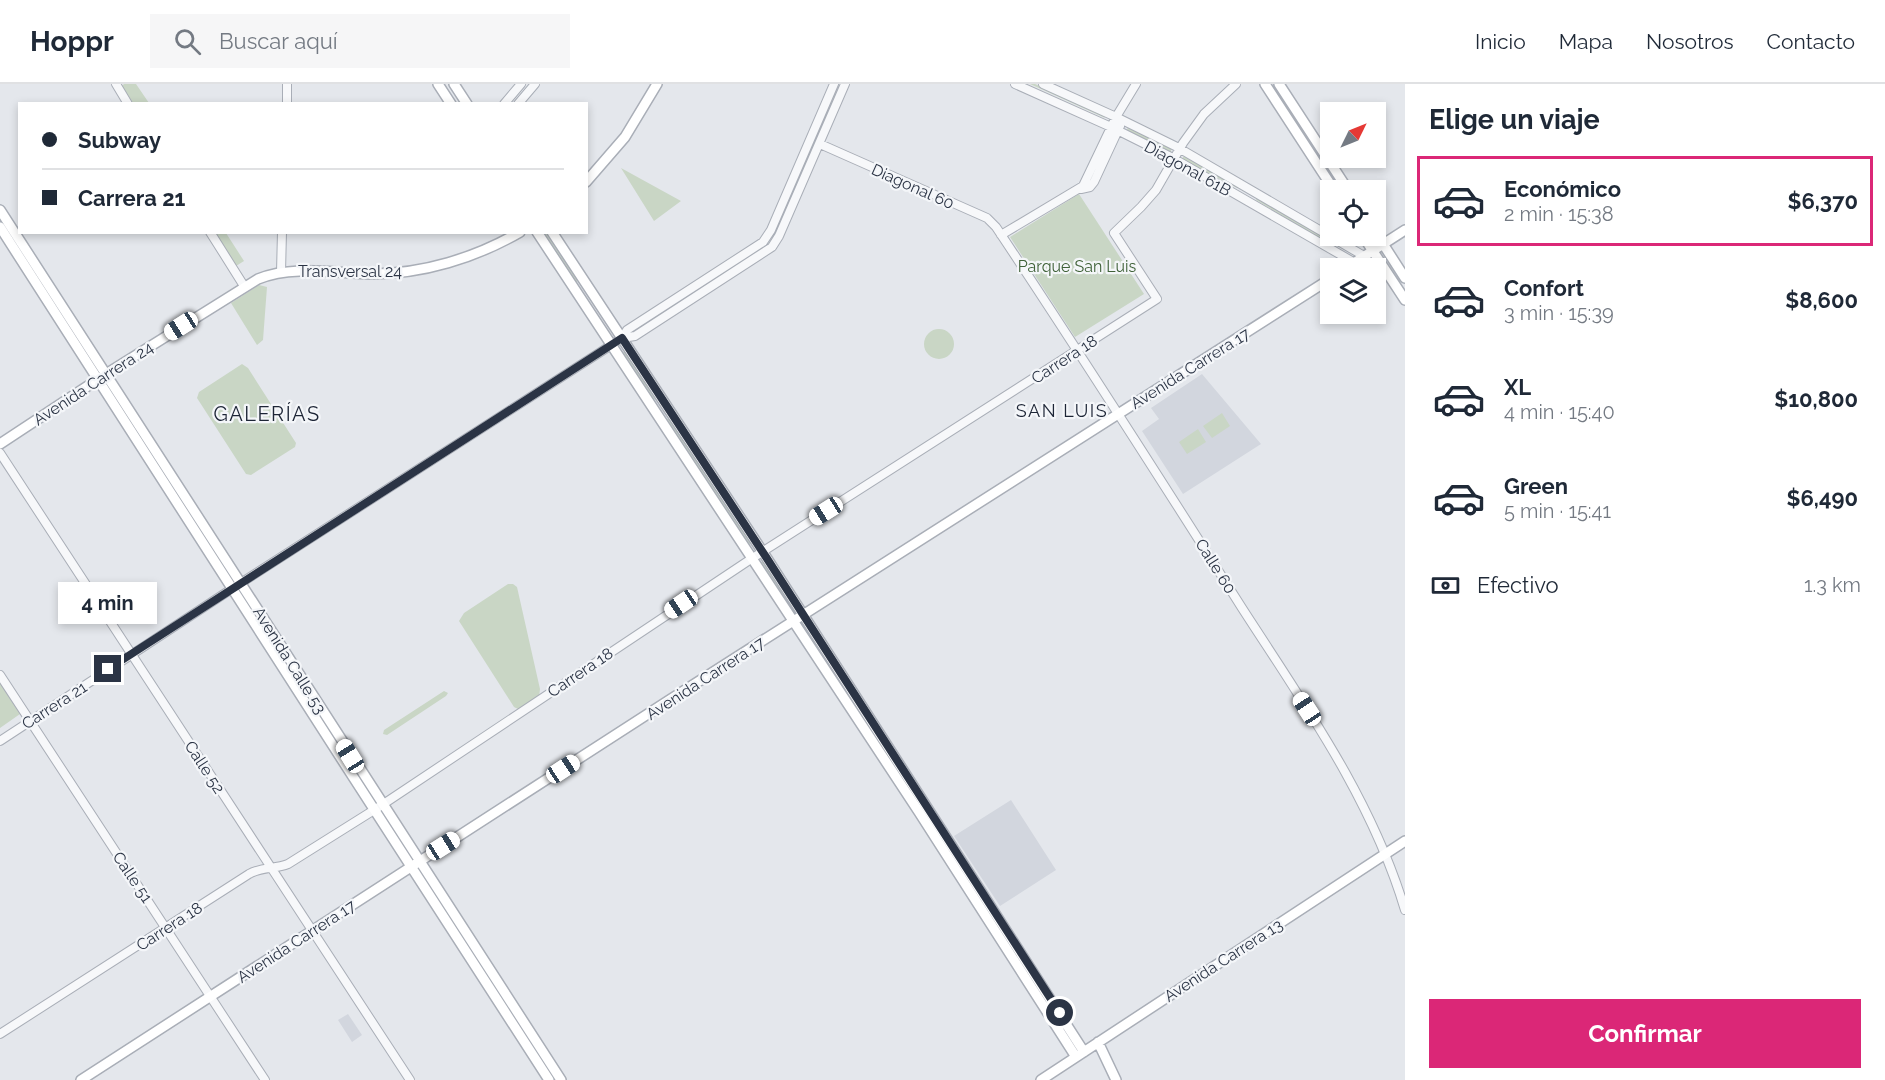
<!DOCTYPE html>
<html lang="es">
<head>
<meta charset="utf-8">
<style>
	body { margin:0; font-family:Raleway,sans-serif; background:#f6f6f7; color:#1f2937; height:100vh; display:flex; flex-direction:column; font-size:22px; white-space:nowrap }
	* { box-sizing:border-box; margin:0 }
	p { font-size:20px; color:#747a83 }
	.icon { flex:none; width:33px; height:33px; fill:none; stroke:currentColor; stroke-width:2; stroke-linecap:round; stroke-linejoin:round }
	.map { position:relative; flex:1; overflow:hidden }
	.side { display:flex; flex-direction:column; background:#fff; width:480px }
	.side>* { flex:none }
	.top-card { position:absolute; left:18px; top:18px; width:570px; height:132px; border-radius:0px; box-shadow:0 3px 9px #0003; display:grid; align-content:center; height:132px; padding:0 24px; background:#fff }
	.needle { width:39px; rotate:47deg }
	.fabs { position:absolute; left:1320px; top:18px; display:grid; gap:12px }
	.fabs a { display:grid; place-items:center; width:66px; height:66px; border-radius:0px; background:#fff; box-shadow:0 3px 9px #0003; font-size:30px }
	.end { position:absolute; width:27px; height:27px; margin:-14px; border:8px solid #2b3445; background:#fff; box-shadow:0 0 0 3px #fff }
	.from { border-radius:50% }
	.bubble { position:absolute; height:42px; border-radius:0px; background:#fff; box-shadow:0 3px 9px #0003; font-size:20px; font-weight:700; line-height:42px; text-align:center }
	.car { position:absolute; width:18px; height:36px; margin:-18px -9px; border-radius:8px; box-shadow:0 0 4px 2px #0007; background:linear-gradient(#fff 24%,#345 0 40%,#fff 0 76%,#345 0 86%,#fff 0) }
	.top-card b { display:flex; align-items:center; gap:21px; height:57px; font-size:22px }
	.top-card b+b { border-top:2px solid #e0e1e3 }
	.top-card i { width:15px; height:15px; background:#1f2937 }
	ul { padding:0; list-style:none }
	li { display:flex; align-items:center; gap:18px; height:90px; margin:0 12px 9px; padding:0 12px; border:3px solid transparent; border-radius:0px }
	li div { flex:1 }
	li b { display:block; font-size:22px }
	li em { font-style:normal; font-weight:700 }
	li.on { border-color:#db2777 }
	li>.icon { width:54px; height:54px; stroke-width:1.5 }
	h2 { padding:0 24px; font-size:27px; line-height:72px }
	.pay { display:flex; align-items:center; gap:15px; height:66px; padding:0 24px; font-size:22px }
	.pay p { margin-inline-start:auto }
	.cta { display:flex; gap:12px; margin-top:auto; padding:12px 24px }
	.cta a { flex:1; height:69px; border-radius:0px; background:#db2777; color:#fff; font-size:24px; font-weight:700; line-height:69px; text-align:center }
	header { display:flex; align-items:center; gap:36px; box-sizing:border-box; height:84px; padding:0 30px; background:#fff; border-bottom:2px solid #e0e1e3 }
	header strong { font-size:28px }
	nav { display:flex; gap:33px; margin-inline-start:auto; font-size:21px }
	.search { width:420px; height:54px; background:#f6f6f7; display:flex; align-items:center; gap:15px; box-sizing:border-box; padding:0 21px; border-radius:0px; color:#747a83; font-size:22px }
	main { display:flex; flex:1; min-height:0 }
	.map>svg:first-child { display:block }
	.built { fill:#d2d6de }
	.green { fill:#c9d6c5 }
	.lines { fill:none; stroke-linecap:round; stroke-linejoin:round }
	.tertiary-casing { stroke:#a9aeb7; stroke-width:10 }
	.secondary-casing { stroke:#a9aeb7; stroke-width:12 }
	.tertiary { stroke:#f7f8fa; stroke-width:8 }
	.secondary { stroke:#fff; stroke-width:9 }
	.route { stroke:#2b3445; stroke-width:8 }
	.labels { text-anchor:middle; stroke-width:4.5; stroke-linejoin:round; paint-order:stroke }
	.street-label { font-size:16px; fill:#2b3445; stroke:#f4f6f9 }
	.park-label { font-size:16px; fill:#3f6138; stroke:#f4f6f9 }
	.neighbourhood-label { font-size:18px; letter-spacing:1.5px; fill:#1d2536; stroke:#f4f6f9 }
	.quarter-label { font-size:20px; letter-spacing:1.5px; fill:#1d2536; stroke:#f4f6f9 }
</style>
</head>
<body>
<header>
<strong>Hoppr</strong>
<div class="search"><svg class="icon" aria-label="search" viewBox="0 0 24 24"><circle cx="10" cy="10" r="6"/><path d="M15 15l6 6"/></svg>Buscar aquí</div>
<nav><a>Inicio</a><a>Mapa</a><a>Nosotros</a><a>Contacto</a></nav>
</header>
<main>
<div class="map">
<svg width="1405" height="996" viewBox="0 0 1405 996">
	<rect width="100%" height="100%" fill="#e4e7ec"/>
	<path class="built" d="M1202,290l59,70 -78,50 -41,-63 17,-12 -8,-11z
		M1011,716l45,70 -56,36 -46,-70z
		M348,930l14,21 -10,7 -14,-22z"/>
	<path class="green" d="M124,0h12l13,19h-16l-11,-17z
		M1030,0h5l68,31 2,3z
		M1128,43l43,22v3l-44,-22z
		M1184,72l54,30 1,1 -2,1 -55,-29z
		M621,84l60,33 -27,20z
		M1079,110l65,100 -69,43 -65,-100z
		M1257,114l76,45 -1,2 -76,-45z
		M215,149h11l18,28 -8,5z
		M541,149h6l32,47 -4,3z
		M259,201l8,2 -4,53 -6,5 -26,-42z
		M924 260a15 15 0 1 1 30 0a15 15 0 1 1-30 0Z
		M627,266l31,47 -6,4 -31,-47z
		M242,280l6,4 48,75 -1,4 -44,28 -5,-1 -49,-76 2,-6z
		M1222,329l8,13 -18,12 -9,-12z
		M669,334l82,125 -4,3 -82,-126z
		M1198,345l8,13 -19,12 -8,-12z
		M763,477l31,48 -5,2 -31,-47z
		M508,500h5l4,3 23,102 -1,8 -19,13 -6,-3 -55,-86 5,-8z
		M807,544l53,81 -3,2 -53,-81z
		M0,599l20,31 -20,14z
		M444,607l4,2 -2,3 -59,39 -4,-1 1,-4z"/>
	<g class="lines">
		<defs>
			<path id="tertiary" d="M116,0l12,20
				M1015,0l96,43 60,30 184,106
				M1043,0l73,33 61,30 187,109
				M287,20v-20
				M504,20l17,-20
				M518,20l17,-20
				M820,60l167,74 9,9c84,126 165,253 246,381 62,96 130,191 163,302
				M1081,105l9,-2 4,-5 26,-56
				M210,148l34,54
				M1001,151l82,-49 33,-69 20,-33
				M281,188l1,-40
				M622,254l13,-2 137,-89 7,-11 66,-152
				M0,369l410,627
				M0,591l265,405
				M0,657l233,-153 366,-235 23,-15 5,-8 136,-88 8,-12 63,-146
				M0,950l249,-160c12,-7 26,-5 39,-10l94,-59 369,-246 406,-260 -43,-66 27,-26 15,-17 27,-47 21,-29 32,-30"/>
			<path id="secondary" d="M438,0l13,20
				M454,0l13,20
				M1265,0l69,106
				M1279,0l69,106
				M586,98l39,-45 32,-53
				M0,126l561,870
				M0,143c184,283 364,570 549,853
				M537,148l382,580 157,245
				M552,148l214,325 318,495
				M1376,149l29,45
				M1363,152l42,64
				M1333,154l3,-2
				M1355,179l19,5
				M1346,184l59,-38
				M0,360l106,-70 152,-95c34,-14 76,-6 113,-5 52,0 104,-16 149,-42
				M1098,958l18,38
				M81,996l590,-381 659,-420
				M1041,996l364,-239"/>
		</defs>
		<use href="#tertiary" class="tertiary-casing"/>
		<use href="#secondary" class="secondary-casing"/>
		<use href="#tertiary" class="tertiary"/>
		<use href="#secondary" class="secondary"/>
	</g>
	<g class="lines">
		<path class="route" d="M108,585l514,-331 144,219 294,456"/>
	</g>
	<g class="labels">
		<g class="street-label">
			<text transform="translate(1188 84) rotate(29)" y="6">Diagonal 61B</text>
			<text transform="translate(913 102) rotate(24)" y="6">Diagonal 60</text>
			<text x="350" y="193">Transversal 24</text>
			<text transform="translate(1064 275) rotate(-33)" y="6">Carrera 18</text>
			<text transform="translate(1190 284) rotate(-32)" y="6">Avenida Carrera 17</text>
			<text transform="translate(93 299) rotate(-33)" y="6">Avenida Carrera 24</text>
			<text transform="translate(1216 482) rotate(58)" y="6">Calle 60</text>
			<text transform="translate(290 576) rotate(58)" y="6">Avenida Calle 53</text>
			<text transform="translate(580 588) rotate(-34)" y="6">Carrera 18</text>
			<text transform="translate(705 594) rotate(-33)" y="6">Avenida Carrera 17</text>
			<text transform="translate(54 621) rotate(-33)" y="6">Carrera 21</text>
			<text transform="translate(205 683) rotate(57)" y="6">Calle 52</text>
			<text transform="translate(133 793) rotate(56)" y="6">Calle 51</text>
			<text transform="translate(169 842) rotate(-33)" y="6">Carrera 18</text>
			<text transform="translate(296 857) rotate(-33)" y="6">Avenida Carrera 17</text>
			<text transform="translate(1223 876) rotate(-33)" y="6">Avenida Carrera 13</text>
		</g>
		<g class="park-label">
			<text x="1077" y="188">Parque San Luis</text>
		</g>
		<g class="neighbourhood-label">
			<text x="1062" y="333">SAN LUIS</text>
		</g>
		<g class="quarter-label">
			<text x="267" y="337">GALERÍAS</text>
		</g>
	</g>
</svg>
<div class="fabs">
<a><svg class="needle" viewBox="-14 -14 28 28"><path d="M0-13l5 13h-10z" fill="#e53935"/><path d="M0 13l5-13h-10z" fill="#747a83"/></svg></a>
<a><svg class="icon" aria-label="locate" viewBox="0 0 24 24"><circle cx="12" cy="12" r="6"/><path d="M12 2v4M12 18v4M2 12h4M18 12h4"/></svg></a>
<a><svg class="icon" aria-label="layers" viewBox="0 0 24 24"><path d="M12 4l9 5-9 5-9-5zM3 14l9 5 9-5"/></svg></a>
</div>
<i class="end from" style="left:1060px;top:929px"></i>
<i class="end" style="left:108px;top:585px"></i>
<div class="bubble" style="left:58px;top:498px;width:99px">4 min</div>
<i class="car" style="left:181px;top:242px;rotate:238deg"></i>
<i class="car" style="left:826px;top:427px;rotate:238deg"></i>
<i class="car" style="left:681px;top:520px;rotate:236deg"></i>
<i class="car" style="left:1307px;top:625px;rotate:327deg"></i>
<i class="car" style="left:350px;top:672px;rotate:328deg"></i>
<i class="car" style="left:563px;top:685px;rotate:57deg"></i>
<i class="car" style="left:443px;top:762px;rotate:58deg"></i>
<div class="top-card">
<b><i class="from"></i>Subway</b>
<b><i></i>Carrera 21</b>
</div>
</div>
<section class="side">
<h2>Elige un viaje</h2>
<ul>
<li class="on"><svg class="icon" aria-label="car" viewBox="0 0 24 24"><path d="M5 17H2v-5l4-1 3-4h7l3 4 3 1v5h-3M9 17h6M6 11h13"/><circle cx="7" cy="17" r="2"/><circle cx="17" cy="17" r="2"/></svg><div><b>Económico</b><p>2 min · 15:38</p></div><em>$6,370</em></li>
<li><svg class="icon" aria-label="car" viewBox="0 0 24 24"><path d="M5 17H2v-5l4-1 3-4h7l3 4 3 1v5h-3M9 17h6M6 11h13"/><circle cx="7" cy="17" r="2"/><circle cx="17" cy="17" r="2"/></svg><div><b>Confort</b><p>3 min · 15:39</p></div><em>$8,600</em></li>
<li><svg class="icon" aria-label="car" viewBox="0 0 24 24"><path d="M5 17H2v-5l4-1 3-4h7l3 4 3 1v5h-3M9 17h6M6 11h13"/><circle cx="7" cy="17" r="2"/><circle cx="17" cy="17" r="2"/></svg><div><b>XL</b><p>4 min · 15:40</p></div><em>$10,800</em></li>
<li><svg class="icon" aria-label="car" viewBox="0 0 24 24"><path d="M5 17H2v-5l4-1 3-4h7l3 4 3 1v5h-3M9 17h6M6 11h13"/><circle cx="7" cy="17" r="2"/><circle cx="17" cy="17" r="2"/></svg><div><b>Green</b><p>5 min · 15:41</p></div><em>$6,490</em></li>
</ul>
<div class="pay"><svg class="icon" aria-label="cash" viewBox="0 0 24 24"><path d="M3 7h18v10H3z"/><circle cx="12" cy="12" r="2"/></svg>Efectivo<p>1.3 km</p></div>
<div class="cta"><a>Confirmar</a></div>
</section>
</main>
</body>
</html>
